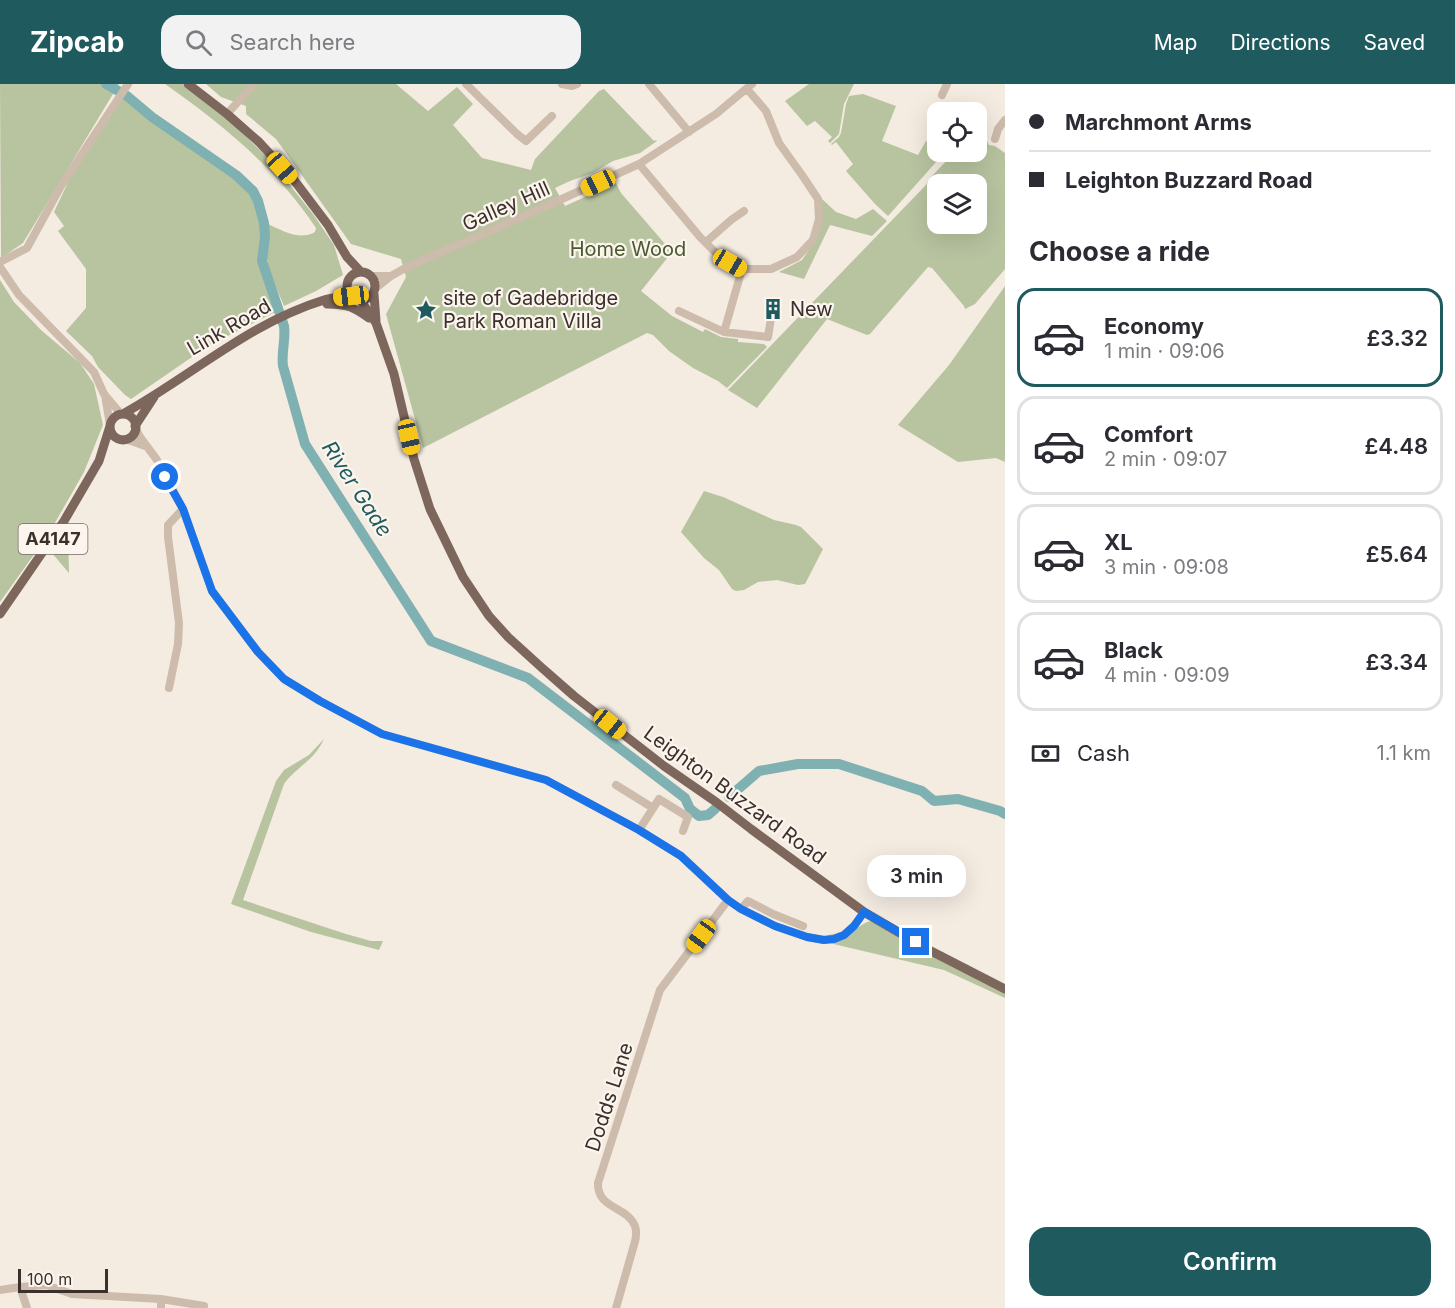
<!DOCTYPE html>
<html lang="en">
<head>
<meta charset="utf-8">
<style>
	body { margin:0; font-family:Inter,sans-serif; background:#f2f2f3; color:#2b2b33; height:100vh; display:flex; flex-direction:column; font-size:22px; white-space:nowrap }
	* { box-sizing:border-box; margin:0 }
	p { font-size:20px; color:#7c7c81 }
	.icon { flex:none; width:33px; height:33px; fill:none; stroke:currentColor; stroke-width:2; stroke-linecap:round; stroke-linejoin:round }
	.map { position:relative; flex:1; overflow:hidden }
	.sheet { display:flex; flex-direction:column; background:#fff; width:450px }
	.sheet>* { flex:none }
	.hud { display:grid; align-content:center; height:132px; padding:0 24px; background:#fff }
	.buttons { position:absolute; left:927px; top:18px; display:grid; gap:12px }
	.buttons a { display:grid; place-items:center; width:60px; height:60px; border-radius:12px; background:#fff; box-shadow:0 6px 24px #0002; font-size:30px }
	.scale { position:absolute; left:18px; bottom:15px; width:90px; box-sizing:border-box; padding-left:6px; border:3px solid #3b302b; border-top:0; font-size:16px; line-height:21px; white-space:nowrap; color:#3b302b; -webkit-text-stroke:4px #fbf5ee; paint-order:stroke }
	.end { position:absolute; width:27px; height:27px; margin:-14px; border:8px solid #1a73e8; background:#fff; box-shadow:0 0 0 3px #fff }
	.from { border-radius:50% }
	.bubble { position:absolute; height:42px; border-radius:18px; background:#fff; box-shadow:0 6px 24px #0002; font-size:20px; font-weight:600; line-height:42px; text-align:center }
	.car { position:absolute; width:18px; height:36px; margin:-18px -9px; border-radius:8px; box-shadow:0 0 4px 2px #0007; background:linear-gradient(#f5c518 24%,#345 0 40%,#f5c518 0 76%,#345 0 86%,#f5c518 0) }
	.hud b { display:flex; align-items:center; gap:21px; height:57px; font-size:22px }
	.hud b+b { border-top:2px solid #e1e1e2 }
	.hud i { width:15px; height:15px; background:#2b2b33 }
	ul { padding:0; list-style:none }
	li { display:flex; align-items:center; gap:18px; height:99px; margin:0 12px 9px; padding:0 12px; border:3px solid #e1e1e2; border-radius:18px }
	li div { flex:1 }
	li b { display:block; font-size:22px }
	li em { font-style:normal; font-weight:600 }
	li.current { border-color:#1f5a5e }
	li>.icon { width:54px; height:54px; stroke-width:1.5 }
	h2 { padding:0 24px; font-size:27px; line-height:72px }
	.pay { display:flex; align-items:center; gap:15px; height:66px; padding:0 24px; font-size:22px }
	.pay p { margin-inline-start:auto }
	.action { display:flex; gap:12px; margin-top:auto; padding:12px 24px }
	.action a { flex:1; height:69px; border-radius:18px; background:#1f5a5e; color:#fff; font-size:24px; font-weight:600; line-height:69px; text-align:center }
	header { display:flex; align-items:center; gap:36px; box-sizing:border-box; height:84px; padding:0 30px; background:#1f5a5e; color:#fff }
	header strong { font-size:28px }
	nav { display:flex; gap:33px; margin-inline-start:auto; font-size:21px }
	.search { width:420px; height:54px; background:#f2f2f3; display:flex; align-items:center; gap:15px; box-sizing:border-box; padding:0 21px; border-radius:18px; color:#7c7c81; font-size:22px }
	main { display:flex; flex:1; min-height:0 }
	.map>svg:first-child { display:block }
	.green { fill:#b8c4a0; fill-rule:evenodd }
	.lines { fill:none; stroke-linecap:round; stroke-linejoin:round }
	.river { stroke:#7fb0b2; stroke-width:10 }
	.minor { stroke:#cdbbac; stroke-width:8 }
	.major { stroke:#7d675c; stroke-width:9 }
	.route { stroke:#1a73e8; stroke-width:8 }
	.labels { text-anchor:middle; stroke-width:4.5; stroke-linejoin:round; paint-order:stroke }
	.shield { fill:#fbf5ee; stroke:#756b66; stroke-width:1.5 }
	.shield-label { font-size:18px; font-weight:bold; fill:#3b302b }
	.street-label { font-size:20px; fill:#3b302b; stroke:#fbf5ee }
	.park-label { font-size:20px; fill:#4a5a2e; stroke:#fbf5ee }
	.poi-label { font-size:20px; fill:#3b302b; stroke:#fbf5ee; text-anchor:start }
	.water-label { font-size:21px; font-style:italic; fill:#1f5a5e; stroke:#fbf5ee }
</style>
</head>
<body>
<header>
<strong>Zipcab</strong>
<div class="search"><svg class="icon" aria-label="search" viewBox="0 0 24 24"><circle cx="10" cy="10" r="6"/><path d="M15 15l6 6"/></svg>Search here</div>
<nav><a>Map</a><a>Directions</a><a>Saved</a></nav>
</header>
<main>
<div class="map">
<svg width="1005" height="1224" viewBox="0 0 1005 1224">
	<rect width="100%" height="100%" fill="#f4ebe1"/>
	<path class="green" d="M0,0h119l-96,159 -22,15z
		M165,0h17l45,34 42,41 44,55 21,31 9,30 -27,16 -32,15c-6,-15 -15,-31 -17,-47 0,-12 2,-23 1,-35 15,7 32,17 47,8l1,-4c-39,-59 -94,-104 -151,-144z
		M206,0h190l32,27 29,-24 16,17 -20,21 29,33 49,12 4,-11 64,-68 5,-2 50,52 2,-1 1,1 -17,12 -27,8 -20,12 -23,8 -15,7 10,18 51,-23 5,10 51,59 -31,39 31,25 31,16 2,-3 16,8 17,2v3l26,2 3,3 -40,41 -9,-7 -25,-13 -24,-17 -16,-16 -6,-2 -224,115 -37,-134 20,-37 -5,-18 -50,-15 -75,-105 -30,-25v-8l-25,-9z
		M809,0h45l-10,20 -5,30 -9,9 -2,-2 4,-4 -17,-16 -8,5 -22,-25z
		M863,10l33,12 -14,35 36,14 8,-14 11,7 1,4h7l-57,64 -13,-12 -29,-33 7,-7 -17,-22 -4,3 -1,-1 8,-7 2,-4 5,-29 3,-8z
		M124,12l15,14 94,64 16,16 6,10 4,13 3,21 -4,23 1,9 19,44 3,-1 -73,37 -77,53 -6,-4 -27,-28 -6,-11 -26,-25 20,-23v-39l-28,-38 6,-5 -10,-14 17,-36z
		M977,48l9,7 3,6 6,1 10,7v116l-30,35 -10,5 -1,-3 -32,-38 -4,-1 -58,67 -3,1 -40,-16 -70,89 -29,-18 197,-204 6,-9 24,-25h21zM938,100h38v40h-38z
		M822,115l14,13 20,7 17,-10 14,12 -15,15 -42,-11 -26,54 -25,-7 23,-12 14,-21 4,-11z
		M0,196l14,22 27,28 39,33 14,21 9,41 -19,47 -36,63 -48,67z
		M1005,202v176l-9,-4 -38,4 -60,-37 51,-60z
		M704,407l19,6 51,23 22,5 5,2 22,22 -18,35 -7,1 -21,-5 -19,2 -14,8 -8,1 -4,-2 -13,-19 -15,-12 -23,-26z
		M68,446l1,43 -18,-21z
		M324,655c-10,22 -27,27 -40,45l-41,116 103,34 25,7h12l-4,9 -68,-18 -80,-28 45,-123 8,-11 25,-15z
		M872,837l133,71v6l-61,-28 -119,-28 23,-9 19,-11z"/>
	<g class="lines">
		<path class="river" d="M106,0l21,12 25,21 84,58 17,16 5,10 6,22 1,14 -3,24 22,65c2,14 -3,27 -1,40l22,78 126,197 97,37 157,120 5,11 9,7 9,-1 7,-6
			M729,713l30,-26 39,-7h41l83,27 12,10 24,-2 42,12 5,3"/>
		<path class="minor" d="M466,0l51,50 9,7 26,-25
			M562,0l10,2 5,-2
			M649,0l40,48
			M942,11l5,-11
			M227,30l27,-30
			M995,55l3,-10 7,-9
			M639,80l61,73 19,19 23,13h29l26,-12 16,-17 6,-21 -1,-20 -16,-24 -23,-32 -13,-32 -19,-22
			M706,158l25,-22 13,-9
			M0,178l27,-14 34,-62 67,-102
			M0,183l19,28 75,77 10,22 17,20
			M371,192h20
			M376,204l15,-12 16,-9 124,-54 108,-49 77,-50 36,-30
			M679,227l45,21 44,5 4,-25
			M724,248l18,-63
			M105,311l5,30
			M135,343l5,10 17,23 26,49 29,82 46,61 26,27 36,22 62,33 164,46 93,50 42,26 47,44 13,9 34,17 32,11 17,3 10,-2 10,-3 10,-9 10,-14
			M124,355l10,3 11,4
			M169,604l9,-44 1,-21 -11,-86v-12l15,-16
			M616,701l37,23
			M639,746l20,-31 29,18 -5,14
			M741,825l7,-8 25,13 30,12
			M20,1203l7,21
			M0,1206l20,-3 26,-2 26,9 89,5v9
			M161,1215l43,7
			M616,1224l18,-63c2,-6 3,-13 1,-19 -8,-20 -38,-17 -37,-43l62,-193 68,-90"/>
		<path class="major" d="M188,0l39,30 32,28 35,38 34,45 19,32 14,15
			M347 202a14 14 0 1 1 28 0a14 14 0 1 1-28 0Z
			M374,210l2,27
			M361,217l15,22 18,51 20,85 16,50 33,68 26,39 19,21 33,30 33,29 90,70 52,36 35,27 113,83 65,38 76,39
			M327,220c21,0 26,3 42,14
			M123,330c67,-37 126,-91 201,-114 8,-3 18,-3 27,-4
			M110 343a13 13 0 1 1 26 0a13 13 0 1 1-26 0Z
			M135,342l19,-29
			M0,530l64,-93 35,-60 11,-35"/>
	</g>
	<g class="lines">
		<path class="route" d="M165,393l18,32 29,82 46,61 26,27 36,22 62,33 164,46 93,50 42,26 47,44 13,9 34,17 32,11 17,3 10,-1 10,-4 10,-9 10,-14 52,30"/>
	</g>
	<defs>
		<symbol id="building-bare" viewBox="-9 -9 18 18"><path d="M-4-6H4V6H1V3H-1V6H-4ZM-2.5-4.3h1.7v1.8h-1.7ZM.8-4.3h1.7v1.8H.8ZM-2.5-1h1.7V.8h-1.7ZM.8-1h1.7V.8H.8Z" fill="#1f5a5e" stroke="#fbf5ee" stroke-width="2.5" paint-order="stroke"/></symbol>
		<symbol id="sight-bare" viewBox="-9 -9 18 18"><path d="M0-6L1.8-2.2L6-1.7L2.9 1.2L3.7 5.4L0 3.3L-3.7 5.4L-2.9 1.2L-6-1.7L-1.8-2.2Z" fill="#1f5a5e" stroke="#fbf5ee" stroke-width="2.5" paint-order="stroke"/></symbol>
	</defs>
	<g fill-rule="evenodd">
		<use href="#building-bare" x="758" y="210" width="30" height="30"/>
		<use href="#sight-bare" x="411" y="211" width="30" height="30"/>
	</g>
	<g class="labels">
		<rect class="shield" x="18.5" y="440" width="69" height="30" rx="4.5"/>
		<g class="shield-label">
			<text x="53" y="461">A4147</text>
		</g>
		<g class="street-label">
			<text transform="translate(506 122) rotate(-24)" y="7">Galley Hill</text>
			<text transform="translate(229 243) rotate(-30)" y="7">Link Road</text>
			<text transform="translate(735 711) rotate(36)" y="7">Leighton Buzzard Road</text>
			<text transform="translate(609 1013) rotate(-72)" y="7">Dodds Lane</text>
		</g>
		<g class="park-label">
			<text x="628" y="172">Home Wood</text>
		</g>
		<g class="poi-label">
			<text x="443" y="221">site of Gadebridge<tspan x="443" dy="23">Park Roman Villa</tspan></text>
			<text x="790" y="232">New</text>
		</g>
		<g class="water-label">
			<text transform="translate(357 405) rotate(57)" y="7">River Gade</text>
		</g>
	</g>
</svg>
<div class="buttons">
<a><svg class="icon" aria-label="locate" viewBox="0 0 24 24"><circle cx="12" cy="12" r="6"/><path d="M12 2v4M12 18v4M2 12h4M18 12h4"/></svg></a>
<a><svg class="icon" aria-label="layers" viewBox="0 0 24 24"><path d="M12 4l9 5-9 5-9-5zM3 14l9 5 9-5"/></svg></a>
</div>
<div class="scale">100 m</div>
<i class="end from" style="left:165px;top:393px"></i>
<i class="end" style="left:916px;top:858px"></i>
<div class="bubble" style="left:867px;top:771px;width:99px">3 min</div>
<i class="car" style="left:282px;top:84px;rotate:138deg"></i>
<i class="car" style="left:598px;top:99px;rotate:245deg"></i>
<i class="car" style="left:730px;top:179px;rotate:120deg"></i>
<i class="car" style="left:351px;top:212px;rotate:263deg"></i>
<i class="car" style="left:409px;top:353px;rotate:167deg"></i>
<i class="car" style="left:610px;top:640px;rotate:129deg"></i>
<i class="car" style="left:701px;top:852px;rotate:216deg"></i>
</div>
<section class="sheet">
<div class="hud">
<b><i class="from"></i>Marchmont Arms</b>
<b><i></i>Leighton Buzzard Road</b>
</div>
<h2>Choose a ride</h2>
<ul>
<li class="current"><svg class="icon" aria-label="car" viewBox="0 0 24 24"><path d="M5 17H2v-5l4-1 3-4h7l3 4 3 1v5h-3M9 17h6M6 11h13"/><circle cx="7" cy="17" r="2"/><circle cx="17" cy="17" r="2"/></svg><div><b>Economy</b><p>1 min · 09:06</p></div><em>£3.32</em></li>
<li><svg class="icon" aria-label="car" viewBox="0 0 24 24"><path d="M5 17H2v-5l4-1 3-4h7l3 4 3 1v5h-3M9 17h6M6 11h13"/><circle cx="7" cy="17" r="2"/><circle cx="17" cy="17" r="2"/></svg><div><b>Comfort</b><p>2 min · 09:07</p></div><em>£4.48</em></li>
<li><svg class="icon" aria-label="car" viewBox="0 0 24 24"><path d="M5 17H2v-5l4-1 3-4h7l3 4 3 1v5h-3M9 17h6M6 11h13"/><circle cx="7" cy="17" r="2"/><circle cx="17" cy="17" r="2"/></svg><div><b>XL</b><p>3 min · 09:08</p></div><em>£5.64</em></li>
<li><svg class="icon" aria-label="car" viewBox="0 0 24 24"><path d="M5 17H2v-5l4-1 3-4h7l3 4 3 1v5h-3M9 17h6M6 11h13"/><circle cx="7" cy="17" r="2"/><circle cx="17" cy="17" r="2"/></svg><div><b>Black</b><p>4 min · 09:09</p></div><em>£3.34</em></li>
</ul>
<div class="pay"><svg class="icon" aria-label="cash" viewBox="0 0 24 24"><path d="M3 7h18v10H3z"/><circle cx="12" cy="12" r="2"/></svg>Cash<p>1.1 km</p></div>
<div class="action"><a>Confirm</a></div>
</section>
</main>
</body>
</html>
